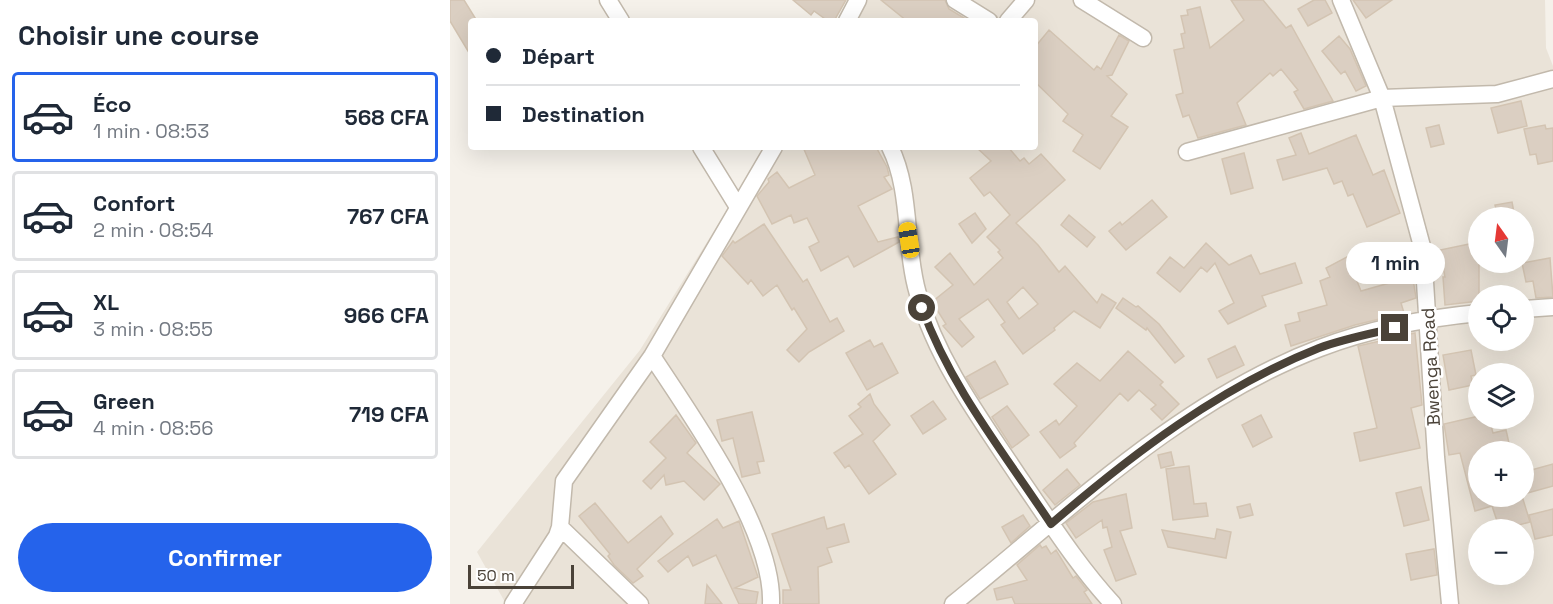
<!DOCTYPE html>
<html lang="fr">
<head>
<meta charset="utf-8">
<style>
	body { margin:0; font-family:"Space Grotesk",sans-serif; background:#f2f2f3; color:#1f2937; height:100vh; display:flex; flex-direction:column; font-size:22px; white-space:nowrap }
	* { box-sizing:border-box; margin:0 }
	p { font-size:20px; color:#747a83 }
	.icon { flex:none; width:33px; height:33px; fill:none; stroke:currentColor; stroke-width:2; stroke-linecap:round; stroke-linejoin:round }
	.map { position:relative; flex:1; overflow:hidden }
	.sheet { display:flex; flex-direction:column; background:#fff; width:450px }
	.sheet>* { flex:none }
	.guide { position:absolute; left:18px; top:18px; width:570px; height:132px; border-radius:6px; box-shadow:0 6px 24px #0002; display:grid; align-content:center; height:132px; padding:0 18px; background:#fff }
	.needle { width:39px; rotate:346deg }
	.controls { position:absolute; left:1018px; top:207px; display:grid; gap:12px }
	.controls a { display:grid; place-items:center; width:66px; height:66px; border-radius:50%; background:#fff; box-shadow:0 6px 24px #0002; font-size:30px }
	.scale { position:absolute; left:18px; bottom:15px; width:106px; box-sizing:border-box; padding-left:6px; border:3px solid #4a4238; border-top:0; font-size:16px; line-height:21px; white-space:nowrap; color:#4a4238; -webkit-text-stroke:4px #fff; paint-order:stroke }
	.end { position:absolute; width:27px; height:27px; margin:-14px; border:8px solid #4a4238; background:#fff; box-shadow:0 0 0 3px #fff }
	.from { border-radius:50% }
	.bubble { position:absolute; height:42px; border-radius:21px; background:#fff; box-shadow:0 6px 24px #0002; font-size:20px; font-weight:700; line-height:42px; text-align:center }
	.car { position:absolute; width:18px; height:36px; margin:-18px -9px; border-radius:8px; box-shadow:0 0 4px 2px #0007; background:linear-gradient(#f5c518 24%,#345 0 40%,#f5c518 0 76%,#345 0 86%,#f5c518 0) }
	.guide b { display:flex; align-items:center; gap:21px; height:57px; font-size:22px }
	.guide b+b { border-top:2px solid #e0e1e3 }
	.guide i { width:15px; height:15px; background:#1f2937 }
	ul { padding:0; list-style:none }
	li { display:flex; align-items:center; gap:18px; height:90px; margin:0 12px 9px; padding:0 6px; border:3px solid #e0e1e3; border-radius:6px }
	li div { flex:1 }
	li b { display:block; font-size:22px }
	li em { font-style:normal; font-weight:700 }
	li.active { border-color:#2563eb }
	li>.icon { width:54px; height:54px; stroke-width:1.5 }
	h2 { padding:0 18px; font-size:27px; line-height:72px }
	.button { display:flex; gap:12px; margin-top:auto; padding:12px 18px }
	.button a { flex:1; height:69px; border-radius:36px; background:#2563eb; color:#fff; font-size:24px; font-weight:700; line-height:69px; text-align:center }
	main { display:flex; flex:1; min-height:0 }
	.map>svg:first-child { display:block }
	.residential { fill:#eae3d8; fill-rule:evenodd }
	.building { fill:#dbcfc2; stroke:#d3c4b2; stroke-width:1.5; fill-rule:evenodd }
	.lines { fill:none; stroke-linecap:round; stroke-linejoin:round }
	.minor-casing { stroke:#c2b9ac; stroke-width:19 }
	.minor { stroke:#fff; stroke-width:16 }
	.route { stroke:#4a4238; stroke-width:8 }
	.labels { text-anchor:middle; stroke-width:5; stroke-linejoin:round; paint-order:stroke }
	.street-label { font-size:18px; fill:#4a4238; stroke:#fff }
</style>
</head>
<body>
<main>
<section class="sheet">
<h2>Choisir une course</h2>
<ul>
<li class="active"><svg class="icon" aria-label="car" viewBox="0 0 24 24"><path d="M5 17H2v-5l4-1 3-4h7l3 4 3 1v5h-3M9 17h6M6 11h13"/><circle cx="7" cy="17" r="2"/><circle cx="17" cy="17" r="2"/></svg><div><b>Éco</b><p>1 min · 08:53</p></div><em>568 CFA</em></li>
<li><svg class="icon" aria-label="car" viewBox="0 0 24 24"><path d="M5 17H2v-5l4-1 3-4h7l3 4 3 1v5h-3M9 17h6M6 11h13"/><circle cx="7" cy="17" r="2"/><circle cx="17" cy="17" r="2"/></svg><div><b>Confort</b><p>2 min · 08:54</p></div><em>767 CFA</em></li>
<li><svg class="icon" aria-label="car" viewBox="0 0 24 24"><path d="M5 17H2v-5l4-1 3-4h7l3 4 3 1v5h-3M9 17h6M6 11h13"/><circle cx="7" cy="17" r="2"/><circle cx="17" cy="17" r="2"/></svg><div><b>XL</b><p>3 min · 08:55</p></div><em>966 CFA</em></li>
<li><svg class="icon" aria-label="car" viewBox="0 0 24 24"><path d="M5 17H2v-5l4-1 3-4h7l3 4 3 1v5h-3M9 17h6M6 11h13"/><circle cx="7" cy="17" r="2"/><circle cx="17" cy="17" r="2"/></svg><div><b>Green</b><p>4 min · 08:56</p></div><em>719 CFA</em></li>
</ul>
<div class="button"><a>Confirmer</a></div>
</section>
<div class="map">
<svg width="1103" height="604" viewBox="0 0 1103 604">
	<rect width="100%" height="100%" fill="#f5f1ea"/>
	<path class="residential" d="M408,0h687l1,48 7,18v538h-1047l-29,-52 163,-202 126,-203h269v-126h-190zM1029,218h45v44h-45zM1029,296h45v44h-45zM1029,374h45v44h-45zM1029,452h45v44h-45zM1029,530h45v44h-45z"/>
	<path class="building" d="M0,0h14l13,21h-6v35l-21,-35z
		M343,0h53l-12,21h-6l-14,-10 -3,4z
		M431,0h64l4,9 20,12h-62z
		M781,0h32l23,28 5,-3 42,76 -29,8 -10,-17 4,-2 -17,-21 -8,7 -3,-3 -33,30 9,22 -48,13 -9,-23 -6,2 -7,-22 7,-2 -9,-43 10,-2 -3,-14 4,-1 -4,-17 7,-1 -1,-5 13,-3 10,41 34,-28z
		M864,0h11l7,13 -24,13 -10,-17z
		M903,0h39l-26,18z
		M599,30l45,40 3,-4 4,3 18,-34 10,6 -17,34 -5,1 20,18 -16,22 17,11 -28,42 -27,-18 10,-16 -20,-14 5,-7 -33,-32v-35z
		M889,36l11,13 16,37 -10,5 -11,-20 -4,3 -19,-23z
		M1071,101l6,25 -29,7 -7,-25z
		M989,125l5,19 -13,3 -5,-19z
		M1095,125l1,4 7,-1v33l-15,3 -2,-10 -6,1 -6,-26z
		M851,133l8,21 47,-19 17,40 11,-5 16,43 -33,14 -14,-33 -5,2 -6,-15 -8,3 -7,-16 -44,12 -6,-20 19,-5 -7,-17z
		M353,147h73l11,20 2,8 -5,2 8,12 -34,17 20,36 20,-5 1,5 -45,25 -6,-11 -27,15 -12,-24 10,-5 -12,-24 -13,5 -3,-8 -19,9 -15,-28 12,-14 -1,-3 9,-7 12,16 26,-13z
		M526,147h32l12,14 4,-3 5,6 12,-10 24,26 -49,43 22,22 21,27 6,-6 32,37 5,-9 14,9 -16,25 -26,-17 -20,17 1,2 -32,24 -22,-29 4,-3 -17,-23 -29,20 15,18 -12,10 -19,-21 3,-2 -14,-22 21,-17 -18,-18 15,-14 24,32 29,-27 -5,-6 2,-2 -13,-13 23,-22 -20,-23 -6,4 -14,-18 21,-17zM573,287l15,17 -19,15 -12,-17z
		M794,153l9,35 -22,6 -9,-35z
		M702,200l15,17 -41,33 -17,-19 11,-9 2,3z
		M1062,202l3,16h-17l-3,-13z
		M525,213l11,16 -14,14 -13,-19z
		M619,215l26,22 -8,10 -26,-22z
		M314,224l39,58 4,-3 23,43 7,-4 7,13 -35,21 -10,10 -12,-12 20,-21 -13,-21 -2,2 -15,-25 -14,11 -12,-16 -3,4 -26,-28 11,-15 2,2z
		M1029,242v59l-34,4 -2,-28h2l-5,-27z
		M756,243l23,22 22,-10 9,19 35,-11 7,20 -40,13 4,10 -38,18 -9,-13 15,-8 -19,-40 -8,9 -6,-5 -21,25 -23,-19 13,-16 14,11z
		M914,248l5,11 -18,7 10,25 39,-11 -5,-16 15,-5 6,39 -15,5 3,10 -49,12 -64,21 -6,-21 15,-4 -2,-8 29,-8 -7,-24 10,-4 -4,-9z
		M1100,258l3,39 -17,1 -3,-17 -7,1 -4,-19z
		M673,298l13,9 2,-1 21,18 25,32 -9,7 -28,-35 -1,2 -30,-22z
		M965,333l7,72 -11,3 9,40 -60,13 -6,-28 23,-5 -19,-82z
		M420,340l4,7 8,-4 16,30 -31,17 -21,-37z
		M785,346l9,19 -27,13 -9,-19z
		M1021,350l5,25 -5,1 2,9 -24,5 -6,-35z
		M678,351l35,31 -3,3 19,19 -17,16 -11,-11 5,-4 -17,-15 -11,11 -8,-8 -46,50 2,3 -16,12 -20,-26 16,-12 3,5 18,-19 -23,-22 23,-21 23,18z
		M545,361l13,23 -28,15 -14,-22z
		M420,394l4,10 16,21 -17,16 23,33 -27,20 -20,-29 -4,3 -11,-15 29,-19 -14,-18 12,-9 -3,-3z
		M483,401l13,18 -23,15 -12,-18z
		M557,406l22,29 -17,13 -20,-31z
		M302,412l12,49 -7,1 3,11 -18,4 -9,-39 -11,3 -5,-21z
		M226,415l20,28 -9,10 33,31 -16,16 -20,-19 -18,4 -2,-10 -13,14 -8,-8 23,-23 -16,-16z
		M811,415l11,22 -19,10 -11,-22z
		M1029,416v2h10l4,15 13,-3 5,22h-32v44h43l8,26 -30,8 -8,-24 -17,5 -15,-58 -11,2 -5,-31z
		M721,452l3,13 -13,3 -3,-13z
		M1103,464v22l-29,8v-22z
		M739,466l5,38 12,-1 2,13 -35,4 -7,-51z
		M617,469l13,16 -25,20 -12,-15z
		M971,487l8,33 -25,6 -8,-33z
		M676,494l6,34 -12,3 16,43 -20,7 -12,-31 8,-3 -5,-20 -4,1 -1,-8 -26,18 -10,-15 27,-21z
		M145,503l33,40 33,-27 12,18 -36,35 6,7 -10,7 -19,-18 -6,-9 2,-2 -31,-38z
		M800,504l3,11 -13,3 -3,-11z
		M1103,509v26l-18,4 -6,-24z
		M573,515l7,11 -19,17 -9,-16z
		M374,517l3,12 17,-5 5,18 -22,6 5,14 -14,5 1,37h-36v-14h8l-19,-56z
		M267,519l6,9 16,-7 19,56 -23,11 23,4 -2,12h-17l-23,-49 -23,11 -5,-10 -20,16 -10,-11z
		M767,529l14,3 -5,26 -58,-11 -6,-17 53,9z
		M590,545l2,3 4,-2 5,8 5,-4 17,28 3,-2 11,14 -3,2 8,12h-77l-3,-7 -15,3 -3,-11 33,-9 -10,-15z
		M984,549l3,26 -26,5 -5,-26z
		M257,585l15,19h-17z"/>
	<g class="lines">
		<defs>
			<path id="minor" d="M158,0l13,21
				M505,0l34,21
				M632,0l61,38
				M891,0l41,98 41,152 13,207 14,147
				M397,21l11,-21
				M558,21l18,-21
				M251,147l37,60
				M440,147c22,44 14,100 28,147 20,69 64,127 103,186 29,42 57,86 92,124
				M737,152l195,-54 115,-4 56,-15
				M1074,309l29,-2
				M202,356c40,61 122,175 119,248
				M110,527l80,77
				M63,604l44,-68 3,-9 4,-46 88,-125 122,-209
				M503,604c114,-92 227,-203 367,-256 50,-19 106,-30 159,-35"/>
		</defs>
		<use href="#minor" class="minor-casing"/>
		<use href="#minor" class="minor"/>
	</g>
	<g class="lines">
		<path class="route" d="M472,308c29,80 83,146 129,216 80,-69 169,-137 268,-176 24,-9 50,-14 76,-20"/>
	</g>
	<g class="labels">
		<g class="street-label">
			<text transform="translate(981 367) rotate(-93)" y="6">Bwenga Road</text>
		</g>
	</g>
</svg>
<div class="controls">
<a><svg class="needle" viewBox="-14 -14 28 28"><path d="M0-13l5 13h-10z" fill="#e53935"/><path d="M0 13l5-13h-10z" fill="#747a83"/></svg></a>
<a><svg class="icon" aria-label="locate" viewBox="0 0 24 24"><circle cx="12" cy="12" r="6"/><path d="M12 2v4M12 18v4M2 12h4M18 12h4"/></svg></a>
<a><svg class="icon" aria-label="layers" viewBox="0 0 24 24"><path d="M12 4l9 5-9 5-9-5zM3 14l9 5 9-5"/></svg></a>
<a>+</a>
<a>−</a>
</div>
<div class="scale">50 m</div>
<i class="end from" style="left:472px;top:308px"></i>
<i class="end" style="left:945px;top:328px"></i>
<div class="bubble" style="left:896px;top:242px;width:99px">1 min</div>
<i class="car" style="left:459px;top:240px;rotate:351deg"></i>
<div class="guide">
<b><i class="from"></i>Départ</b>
<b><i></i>Destination</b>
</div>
</div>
</main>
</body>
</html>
